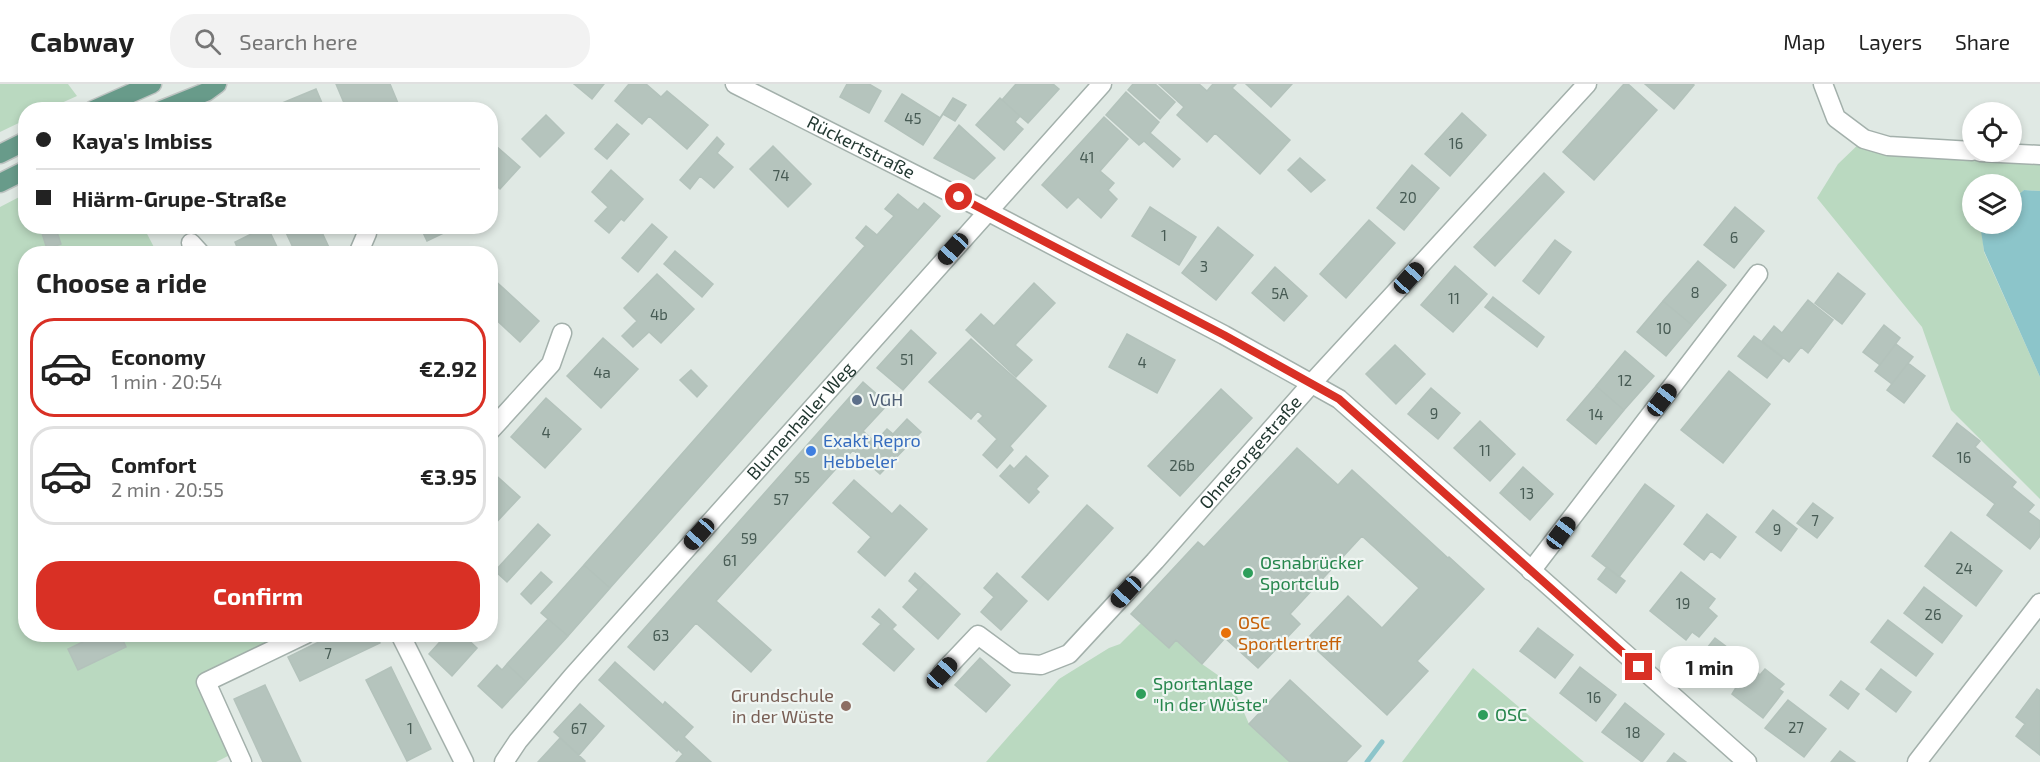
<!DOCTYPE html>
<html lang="en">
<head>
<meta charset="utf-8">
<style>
	body { margin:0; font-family:"Exo 2",sans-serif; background:#f2f2f2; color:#222; height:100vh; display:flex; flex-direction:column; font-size:22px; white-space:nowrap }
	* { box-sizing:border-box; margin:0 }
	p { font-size:20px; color:#767676 }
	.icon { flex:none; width:33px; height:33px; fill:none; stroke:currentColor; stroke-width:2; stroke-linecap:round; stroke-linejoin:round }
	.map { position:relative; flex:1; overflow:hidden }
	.details { position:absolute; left:18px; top:162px; width:480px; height:396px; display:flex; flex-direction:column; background:#fff; border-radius:24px; box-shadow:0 3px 9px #0003 }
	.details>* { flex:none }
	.guide { position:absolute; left:18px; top:18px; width:480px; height:132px; border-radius:24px; box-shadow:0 3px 9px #0003; display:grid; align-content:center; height:132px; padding:0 18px; background:#fff }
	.fabs { position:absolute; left:1962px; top:18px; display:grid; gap:12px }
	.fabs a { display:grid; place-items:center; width:60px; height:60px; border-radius:50%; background:#fff; box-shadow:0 3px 9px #0003; font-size:30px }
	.end { position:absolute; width:27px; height:27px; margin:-14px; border:8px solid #d93025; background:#fff; box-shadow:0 0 0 3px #fff }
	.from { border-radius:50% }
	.bubble { position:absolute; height:42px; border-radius:21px; background:#fff; box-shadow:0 3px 9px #0003; font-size:20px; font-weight:700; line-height:42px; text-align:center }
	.car { position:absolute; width:18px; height:36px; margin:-18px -9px; border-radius:8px; box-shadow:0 0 4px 2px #0007; background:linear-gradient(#222 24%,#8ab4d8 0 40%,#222 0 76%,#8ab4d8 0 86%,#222 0) }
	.guide b { display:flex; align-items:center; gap:21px; height:57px; font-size:22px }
	.guide b+b { border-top:2px solid #e0e0e0 }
	.guide i { width:15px; height:15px; background:#222 }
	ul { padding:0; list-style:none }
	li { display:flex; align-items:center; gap:18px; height:99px; margin:0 12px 9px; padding:0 6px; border:3px solid #e0e0e0; border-radius:24px }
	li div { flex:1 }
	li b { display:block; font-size:22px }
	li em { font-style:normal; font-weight:700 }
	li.selected { border-color:#d93025 }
	li>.icon { width:54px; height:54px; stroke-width:1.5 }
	h2 { padding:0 18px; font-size:27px; line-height:72px }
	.primary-button { display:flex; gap:12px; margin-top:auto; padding:12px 18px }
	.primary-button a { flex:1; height:69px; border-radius:24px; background:#d93025; color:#fff; font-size:24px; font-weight:700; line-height:69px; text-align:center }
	header { display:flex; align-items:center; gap:36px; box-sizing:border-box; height:84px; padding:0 30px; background:#fff; border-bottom:2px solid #e0e0e0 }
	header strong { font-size:28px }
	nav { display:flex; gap:33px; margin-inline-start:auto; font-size:21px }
	.search { width:420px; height:54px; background:#f2f2f2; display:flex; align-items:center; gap:15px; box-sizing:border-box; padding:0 21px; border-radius:24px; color:#767676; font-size:22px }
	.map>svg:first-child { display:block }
	.green { fill:#bad9c0 }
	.water { fill:#8cc5ca }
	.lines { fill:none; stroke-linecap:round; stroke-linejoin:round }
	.stream { stroke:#8cc5ca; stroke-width:5 }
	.building { fill:#b5c4bd; stroke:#b3c2bb; stroke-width:1.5 }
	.minor-casing { stroke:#a3b0ab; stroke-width:21 }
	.major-casing { stroke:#bdc3c1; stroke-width:21 }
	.minor { stroke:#fff; stroke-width:18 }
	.major { stroke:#689b8a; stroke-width:18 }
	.route { stroke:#d93025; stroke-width:8 }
	.service-dot { fill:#5c6f8a; stroke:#f0f6f3; stroke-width:2 }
	.shop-dot { fill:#3f7fe0; stroke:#f0f6f3; stroke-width:2 }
	.leisure-dot { fill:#2e9e5b; stroke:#f0f6f3; stroke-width:2 }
	.food-dot { fill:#e8710a; stroke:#f0f6f3; stroke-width:2 }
	.education-dot { fill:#8d6e63; stroke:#f0f6f3; stroke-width:2 }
	.labels { text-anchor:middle; stroke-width:4.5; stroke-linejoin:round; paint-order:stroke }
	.number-label { font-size:15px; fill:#475b54 }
	.street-label { font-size:18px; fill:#223831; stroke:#f0f6f3 }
	.service-label { font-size:18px; fill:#4e5e75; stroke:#f0f6f3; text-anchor:start }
	.shop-label { font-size:18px; fill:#366cbe; stroke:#f0f6f3; text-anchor:start }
	.leisure-label { font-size:18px; fill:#27864d; stroke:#f0f6f3; text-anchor:start }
	.food-label { font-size:18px; fill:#c56008; stroke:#f0f6f3; text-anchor:start }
	.education-label { font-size:18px; fill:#785e54; stroke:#f0f6f3; text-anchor:end }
</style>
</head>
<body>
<header>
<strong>Cabway</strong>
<div class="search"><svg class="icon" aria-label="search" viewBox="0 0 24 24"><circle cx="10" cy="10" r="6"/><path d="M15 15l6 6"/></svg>Search here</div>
<nav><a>Map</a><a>Layers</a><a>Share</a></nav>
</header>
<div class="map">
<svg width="2040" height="678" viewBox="0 0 2040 678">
	<rect width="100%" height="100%" fill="#e0e9e4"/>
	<path class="green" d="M0,0h68l9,12 -29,13 -22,1 -1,10 -25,12z
		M1864,55l176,16v36l-16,-1 -12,10v-16h-40v40h9l3,28 56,125v122l-89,-89 -29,-83 -105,-129 21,-34z
		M25,110l1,32 121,1 -3,1 13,25 -131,1v380l262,1 -91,43 37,75 -18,9h-216v-555z
		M1141,539l28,25 7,-8 26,24 30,21 17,39 41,38h-304l73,-83 50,-31 11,-4z
		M1473,584l111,94h-182z"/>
	<path class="water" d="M2024,106l16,1v186l-56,-126 -4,-27h32v-24z"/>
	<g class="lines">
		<path class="stream" d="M1367,678l15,-20"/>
	</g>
	<path class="building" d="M336,0h54l10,24 -53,2z
		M574,0h30l-12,15z
		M629,0h17l15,13 6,-6 41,34 -21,24 -38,-33 -7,8 -27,-23z
		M847,0h22l12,7 -12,22 -29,-16z
		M1016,0h37l6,5 -31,34 -26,-23z
		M1133,0h22l20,18 -15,17 -32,-29z
		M1159,0h40l8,7 6,-7h23l-4,4 58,52 -30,34 -45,-41 -8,9 -30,-27 7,-8z
		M1246,0h46l-21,23z
		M1624,0h4l29,26 -63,70 -31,-28z
		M1645,0h48l1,1 -20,24z
		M316,5l9,21h-42l-3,-6z
		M1126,8l33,30 -9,11 30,26 -7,8 -29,-26 -5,4 -33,-30z
		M902,10l38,24 13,-20 13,7 -11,16 -12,-7 -20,31 -38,-24z
		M1000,14l20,18 -5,6 8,7 -19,21 -28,-25z
		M1462,29l24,22 -36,41 -25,-22z
		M546,31l18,18 -24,24 -18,-18z
		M1104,33l24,22 -28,32 14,12 -6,7 9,9 -16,19 -23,-21 -11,11 -25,-23z
		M617,40l12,10 -22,25 -12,-10z
		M959,41l36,33 -21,21 -40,-21z
		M717,53l7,7 -7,9 16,14 -19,21 -14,-12 -10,13 -10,-9z
		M496,62l24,21 -20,22 -10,-9v-28z
		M773,62l38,38 -23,23 -38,-38z
		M1300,74l25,22 -14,12 -23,-22z
		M1412,81l27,23 -35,42 -27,-22z
		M611,86l32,29 -19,22 -3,-2 -12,14 -14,-12 13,-14 -16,-15z
		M1544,89l20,19 -69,74 -21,-19z
		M898,110l20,16 6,-7 16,13 -330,372 -26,-23 281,-319 -9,-8 10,-12 11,9 17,-19 -9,-7z
		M1150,123l46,30 -17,28 -47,-29z
		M1735,123l29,24 -30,37 -30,-23z
		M1369,136l26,23 -49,55 -26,-24z
		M652,140l15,13 -29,35 -16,-14z
		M267,142l12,25 -4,3h-35l-5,-12z
		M283,142h36l13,28h-36z
		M420,142h38l-31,15z
		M1218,143l35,28 -37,45 -34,-27z
		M56,145l5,15 -14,5 -5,-16z
		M1555,156l16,12 -32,42 -16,-13z
		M675,167l38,33 -11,13 -38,-33z
		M1698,177l28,24 -34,40 -29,-24z
		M1455,182l32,28 -34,38 -32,-27z
		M1275,183l32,29 -23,25 -32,-28z
		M1838,189l27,21 -23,30 -27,-21z
		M657,190l37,35 -33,34 -12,-11 -16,15 -11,-11 15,-15 -13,-13z
		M490,192l49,45 -19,21 -30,-28z
		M1034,199l21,20 -40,42 17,15 -16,17 -50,-47 15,-16 13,12z
		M1493,213l51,40 -7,10 -52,-40z
		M1808,216l25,20 -25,33 -7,-6 -12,15 -27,-21 12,-15 8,7z
		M1663,217l29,24 -26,31 -29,-24z
		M1884,241l16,13 -20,27 -17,-13z
		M911,246l25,23 -33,37 -26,-22z
		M1127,250l48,26 -18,33 -48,-26z
		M1754,252l29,22 -16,20 -29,-22z
		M603,254l35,31 -37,39 -34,-32z
		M971,255l75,67 -36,40 3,4 -16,18 -14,-13 14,-16 -19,-18 5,-5 -5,-5 -7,8 -42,-37z
		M1896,260l17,13 -21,27 -17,-13z
		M1395,261l30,29 -29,30 -30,-30z
		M1625,267l29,25 -30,34 -28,-24z
		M1908,279l17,13 -21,27 -17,-13z
		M691,286l16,16 -10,11 -17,-17z
		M1729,287l41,33 -47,59 -42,-33z
		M863,298l25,22 -25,27 12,11 12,-13 6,5 14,-15 14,13 -41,42 -27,-24 -137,151 55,49 -20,22 -55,-49 -42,47 -26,-23z
		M1596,302l28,24 -28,34 -29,-24z
		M1431,304l29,25 -22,26 -30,-25z
		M1221,305l31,29 -72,78 -32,-30z
		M546,314l35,31 -36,39 -34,-31z
		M1480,337l35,33 -25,27 -36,-33z
		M1957,339l23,18 -5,6 41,35 -4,5 22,18 -6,7 12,9v15l-10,13 -43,-34 8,-11 -62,-48z
		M1297,364l41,37 14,-15 96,88 1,-1 35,32 -67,72 11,10 -41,44 -81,-75 42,-44 34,32 37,-40 -57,-52 -72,78 10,10 -42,44 -33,-30 -23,26 -26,-24 -7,8 -38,-34 67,-72 6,5z
		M1026,372l22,20 -12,13 3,3 -10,11 -29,-27 10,-11 4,4z
		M1523,383l30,27 -23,26 -30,-27z
		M490,386l30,27 -30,32z
		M854,396l38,34 8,-9 27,24 -42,47 -27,-24 13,-15 -38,-34z
		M1645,400l29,22 -55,71 -27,-21z
		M1813,419l20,15 -16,20 -20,-15z
		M1087,421l26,23 -65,72 -26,-23z
		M1773,426l24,19 -16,22 -25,-19z
		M1707,430l29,23 -16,21 -9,-7 -7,9 -20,-16z
		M538,440l12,11 -43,47 -12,-11z
		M1951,448l51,39 -26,35 -51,-40z
		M584,481l26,23 -42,48 -27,-23z
		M1607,483l18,14 -9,12 -18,-14z
		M541,488l11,10 -21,22 -10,-10z
		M1681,488l34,27 -7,9 9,8 -18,21 -7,-5 -6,8 -36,-29z
		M915,489l10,9 -6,8 -10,-9z
		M997,489l30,28 -26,29 -20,-18 13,-15 -10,-9z
		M925,498l35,32 -22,25 -35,-32z
		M1924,503l38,29 -20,27 -38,-30z
		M879,525l17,16 -4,4 22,20 -20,22 -31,-27 18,-20 -9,-7z
		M548,535l20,17 -42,46 -19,-18z
		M1888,536l45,34 -17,22 -45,-34z
		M1538,544l35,27 -18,23 -35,-27z
		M99,550h21l6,13 -48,23 -10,-21z
		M335,550h41l4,9 -80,38 -12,-24z
		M447,550h15l15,14 -25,28 -23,-22z
		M1715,554l17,13 -16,20 -17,-13z
		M980,574l30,27 -24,27 -31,-27z
		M1731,576l17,13 4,-5 8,7 5,-6 19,15 -5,5 4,3 -20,26 -31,-24 5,-8 -16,-12z
		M615,578l48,43 2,-3 28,25 -9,10 27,25h-35l7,-8 -5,-5 -1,2 -78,-71z
		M507,580l19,18 -24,26 -24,-22 19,-21 5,5z
		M391,583l40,82 -24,12 -41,-81z
		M1580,583l36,28 -20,26 -36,-28z
		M1881,585l30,23 -15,20 -30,-23z
		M1290,596l71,66 -15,16h-56l-41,-38z
		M1841,597l18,13 -11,15 -18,-14z
		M265,601l36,77h-38l-29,-63z
		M2037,605l3,2v64l-24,-19 9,-12 -9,-7z
		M1788,616l38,29 -22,28 -39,-29z
		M1625,619l39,31 -22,28 -40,-30z
		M580,620l24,22 -25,29 -25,-23z
		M560,654l25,23 -2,1h-45z
		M1840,667l15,11h-24z
		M1674,669l12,9h-19z"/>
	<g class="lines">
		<defs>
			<g id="minor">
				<path id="s1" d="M735,0l252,127 237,124 115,64 408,363"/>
				<path d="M1823,0l13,34 28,21 24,7 84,5"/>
				<path d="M1980,68l60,3"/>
				<path d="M191,159l10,11"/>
				<path d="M358,170l9,-21"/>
				<path d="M490,347l61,-67 11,-31"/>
				<path d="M1531,487l227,-297"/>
				<path d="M400,550l64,128"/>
				<path id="s2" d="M942,589l36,-38 38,28 25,2 28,-11 86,-93 157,-178 275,-299"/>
				<path d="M242,678l-36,-80 100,-48"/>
				<path id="s3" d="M504,678l14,-21 54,-64 530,-593"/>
				<path d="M1917,678l123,-159"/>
			</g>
			<path id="major" d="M93,26l59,-26
				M161,26l45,-18 11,-8
				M0,70l26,-13
				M0,99l26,-13"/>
		</defs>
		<use href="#minor" class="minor-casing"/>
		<use href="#major" class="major-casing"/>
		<use href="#minor" class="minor"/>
		<use href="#major" class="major"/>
	</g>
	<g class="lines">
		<path class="route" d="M959,113l265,138 115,64 300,268"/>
	</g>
	<circle class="service-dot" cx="857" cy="316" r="6"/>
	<circle class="shop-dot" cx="811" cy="367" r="6"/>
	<g class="leisure-dot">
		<circle cx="1248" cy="489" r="6"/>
		<circle cx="1141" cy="610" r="6"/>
		<circle cx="1483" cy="631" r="6"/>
	</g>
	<circle class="food-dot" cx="1226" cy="549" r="6"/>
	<circle class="education-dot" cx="846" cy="622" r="6"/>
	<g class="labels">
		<g class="number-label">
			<text x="913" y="40">45</text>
			<text x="1456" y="65">16</text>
			<text x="1087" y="79">41</text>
			<text x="781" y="97">74</text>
			<text x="1408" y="119">20</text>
			<text x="1164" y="157">1</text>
			<text x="1734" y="159">6</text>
			<text x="1204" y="188">3</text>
			<text x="1695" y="214">8</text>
			<text x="1280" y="215">5A</text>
			<text x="1454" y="220">11</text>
			<text x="659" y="236">4b</text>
			<text x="1664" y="250">10</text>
			<text x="907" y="281">51</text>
			<text x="1142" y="284">4</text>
			<text x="602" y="294">4a</text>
			<text x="1625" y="302">12</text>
			<text x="1434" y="335">9</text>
			<text x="1596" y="336">14</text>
			<text x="546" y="354">4</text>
			<text x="1485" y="372">11</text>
			<text x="1964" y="379">16</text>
			<text x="1182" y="387">26b</text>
			<text x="802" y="399">55</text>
			<text x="1527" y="415">13</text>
			<text x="781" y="421">57</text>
			<text x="1815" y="442">7</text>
			<text x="1777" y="451">9</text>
			<text x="749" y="460">59</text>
			<text x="730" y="482">61</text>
			<text x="1964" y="490">24</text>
			<text x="1683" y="525">19</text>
			<text x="1933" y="536">26</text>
			<text x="661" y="557">63</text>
			<text x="328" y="575">7</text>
			<text x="1594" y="619">16</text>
			<text x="1796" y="649">27</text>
			<text x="410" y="650">1</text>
			<text x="579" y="650">67</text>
			<text x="1633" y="654">18</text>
		</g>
		<g class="street-label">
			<text dy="6" stroke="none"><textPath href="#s1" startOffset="141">Rückertstraße</textPath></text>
			<text dy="6" stroke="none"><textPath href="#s3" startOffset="452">Blumenhaller Weg</textPath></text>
			<text dy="6" stroke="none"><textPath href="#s2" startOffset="426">Ohnesorgestraße</textPath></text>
		</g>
		<g class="service-label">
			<text x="869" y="322">VGH</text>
		</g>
		<g class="shop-label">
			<text x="823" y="363">Exakt Repro<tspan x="823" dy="21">Hebbeler</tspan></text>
		</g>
		<g class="leisure-label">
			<text x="1260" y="485">Osnabrücker<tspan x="1260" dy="21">Sportclub</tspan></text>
			<text x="1153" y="606">Sportanlage<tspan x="1153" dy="21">"In der Wüste"</tspan></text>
			<text x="1495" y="637">OSC</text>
		</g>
		<g class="food-label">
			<text x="1238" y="545">OSC<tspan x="1238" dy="21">Sportlertreff</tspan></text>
		</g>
		<g class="education-label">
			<text x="834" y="618">Grundschule<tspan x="834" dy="21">in der Wüste</tspan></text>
		</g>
	</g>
</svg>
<div class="fabs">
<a><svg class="icon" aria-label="locate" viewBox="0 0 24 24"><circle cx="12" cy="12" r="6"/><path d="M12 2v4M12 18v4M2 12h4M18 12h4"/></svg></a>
<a><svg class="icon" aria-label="layers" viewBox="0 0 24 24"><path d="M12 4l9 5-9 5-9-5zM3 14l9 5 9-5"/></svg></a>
</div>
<i class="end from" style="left:959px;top:113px"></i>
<i class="end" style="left:1639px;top:583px"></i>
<div class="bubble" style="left:1660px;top:562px;width:99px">1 min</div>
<i class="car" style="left:953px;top:165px;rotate:222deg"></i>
<i class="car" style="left:1409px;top:194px;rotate:42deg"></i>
<i class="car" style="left:1662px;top:316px;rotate:38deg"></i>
<i class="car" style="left:1561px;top:449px;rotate:37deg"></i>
<i class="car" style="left:699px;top:450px;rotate:222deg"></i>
<i class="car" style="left:1126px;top:508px;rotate:223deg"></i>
<i class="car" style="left:942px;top:589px;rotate:43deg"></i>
<div class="guide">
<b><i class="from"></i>Kaya's Imbiss</b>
<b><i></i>Hiärm-Grupe-Straße</b>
</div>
<section class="details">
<h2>Choose a ride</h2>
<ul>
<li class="selected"><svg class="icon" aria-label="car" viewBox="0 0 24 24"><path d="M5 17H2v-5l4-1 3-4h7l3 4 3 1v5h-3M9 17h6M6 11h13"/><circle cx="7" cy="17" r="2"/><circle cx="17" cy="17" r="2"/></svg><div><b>Economy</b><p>1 min · 20:54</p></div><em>€2.92</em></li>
<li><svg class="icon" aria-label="car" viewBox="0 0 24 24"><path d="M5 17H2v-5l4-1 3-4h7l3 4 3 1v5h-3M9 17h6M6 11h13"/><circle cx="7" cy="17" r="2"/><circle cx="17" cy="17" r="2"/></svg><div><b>Comfort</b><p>2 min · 20:55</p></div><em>€3.95</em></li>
</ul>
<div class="primary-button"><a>Confirm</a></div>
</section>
</div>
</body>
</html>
